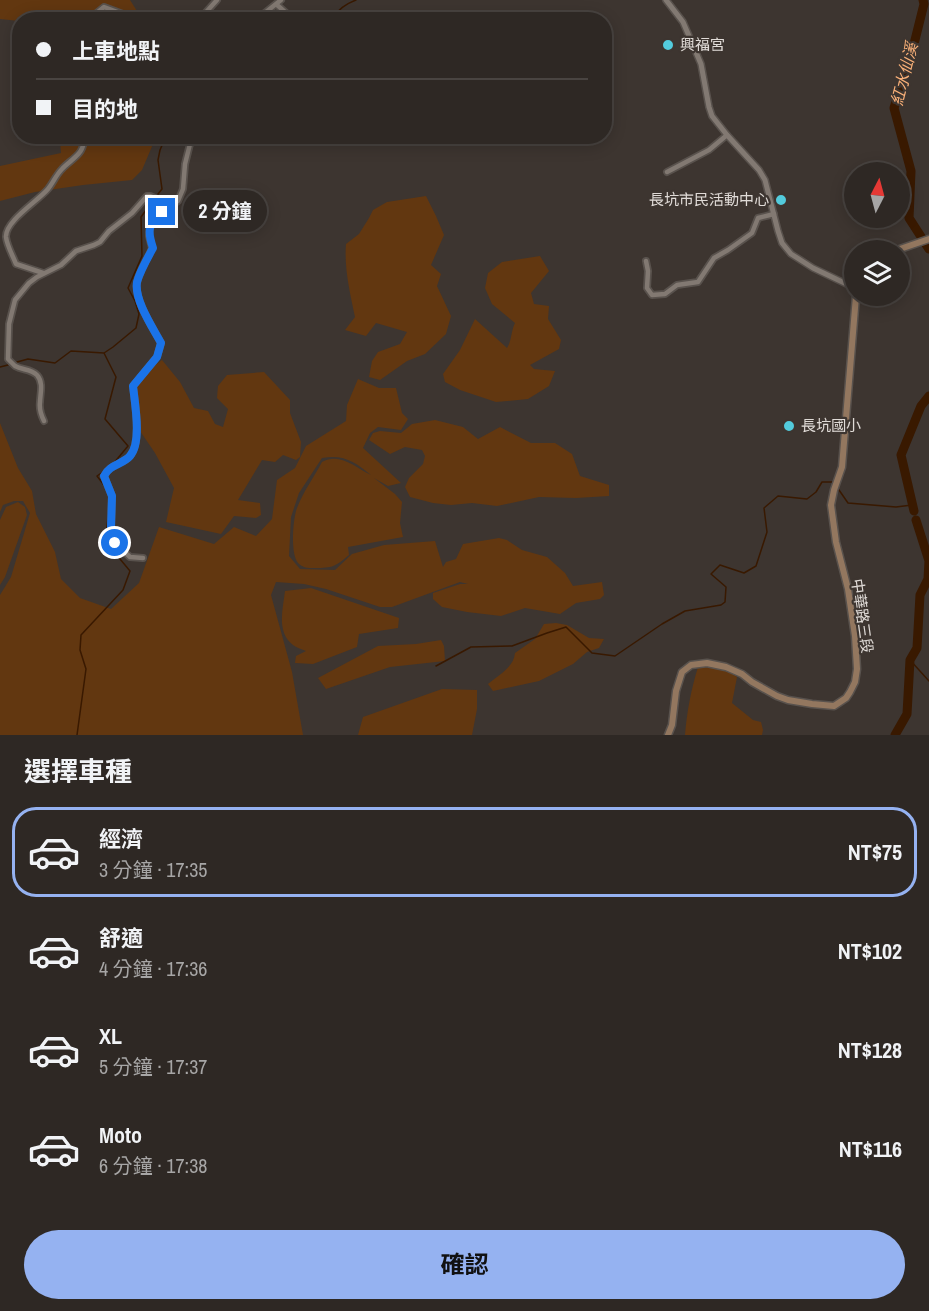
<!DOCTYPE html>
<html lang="zh-TW">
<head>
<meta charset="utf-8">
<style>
	body { margin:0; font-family:"Archivo Narrow","Noto Sans TC",sans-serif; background:#36302c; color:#f1f3f6; height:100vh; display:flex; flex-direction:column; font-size:22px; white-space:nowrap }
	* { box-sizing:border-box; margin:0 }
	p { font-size:20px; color:#a7a6a6 }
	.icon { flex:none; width:33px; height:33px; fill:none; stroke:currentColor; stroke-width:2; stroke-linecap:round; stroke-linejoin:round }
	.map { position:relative; height:735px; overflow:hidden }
	.panel { display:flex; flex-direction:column; background:#2e2824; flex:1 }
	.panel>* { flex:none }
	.top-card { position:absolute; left:12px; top:12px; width:600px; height:132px; border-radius:24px; box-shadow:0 3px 15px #0003,0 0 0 2px #494441; display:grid; align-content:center; height:132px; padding:0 24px; background:#2e2824 }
	.needle { width:39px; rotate:6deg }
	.controls { position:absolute; left:844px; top:162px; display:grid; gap:12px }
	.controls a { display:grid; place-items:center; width:66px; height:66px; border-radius:50%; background:#2e2824; box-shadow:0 3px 15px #0003,0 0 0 2px #494441; font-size:30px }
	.end { position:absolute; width:27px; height:27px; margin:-14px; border:8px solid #1a73e8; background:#fff; box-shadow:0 0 0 3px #fff }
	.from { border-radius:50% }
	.bubble { position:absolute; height:42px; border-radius:21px; background:#2e2824; box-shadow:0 3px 15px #0003,0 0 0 2px #494441; font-size:20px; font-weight:700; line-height:42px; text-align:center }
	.top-card b { display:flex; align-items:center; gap:21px; height:57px; font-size:22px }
	.top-card b+b { border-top:2px solid #494441 }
	.top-card i { width:15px; height:15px; background:#f1f3f6 }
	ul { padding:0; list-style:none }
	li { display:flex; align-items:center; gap:18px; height:90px; margin:0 12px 9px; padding:0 12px; border:3px solid transparent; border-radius:24px }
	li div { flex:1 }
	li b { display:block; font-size:22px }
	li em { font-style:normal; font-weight:700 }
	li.selected { border-color:#95b2f1 }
	li>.icon { width:54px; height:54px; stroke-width:1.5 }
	h2 { padding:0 24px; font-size:27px; line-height:72px }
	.action { display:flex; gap:12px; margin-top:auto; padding:12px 24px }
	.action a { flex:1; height:69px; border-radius:36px; background:#95b2f1; color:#111; font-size:24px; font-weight:700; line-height:69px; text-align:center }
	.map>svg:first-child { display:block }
	.green { fill:#623710 }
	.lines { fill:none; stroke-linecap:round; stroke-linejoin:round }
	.stream { stroke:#391900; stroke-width:1.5 }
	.river { stroke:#391900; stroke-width:9 }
	.minor-casing { stroke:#59524d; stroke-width:8 }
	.tertiary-casing { stroke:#59524d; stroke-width:8 }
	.secondary-casing { stroke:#59524d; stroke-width:9 }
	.minor { stroke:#827972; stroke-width:4.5 }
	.tertiary { stroke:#827972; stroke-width:5 }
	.secondary { stroke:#93775f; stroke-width:6 }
	.route { stroke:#1a73e8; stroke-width:8 }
	.poi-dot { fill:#53cbdc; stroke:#3d3530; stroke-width:2 }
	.labels { text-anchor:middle; stroke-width:4.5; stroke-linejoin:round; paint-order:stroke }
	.poi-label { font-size:15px; fill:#e0dbd7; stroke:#3d3530; text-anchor:start }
	.street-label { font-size:15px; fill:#e0dbd7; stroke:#3d3530 }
	.water-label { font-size:16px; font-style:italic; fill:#f9b078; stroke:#3d3530 }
</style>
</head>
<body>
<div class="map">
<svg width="929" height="735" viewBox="0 0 929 735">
	<rect width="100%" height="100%" fill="#3d3530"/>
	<path class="green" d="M0,0h130l12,19 -122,1 -1,1 -19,-2z
		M58,137h98l-14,33 -10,10 -49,5 -48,7 -35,9v-35l61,-13 -1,-12z
		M426,196l10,20 8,19 -13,30 10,9 -4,12 14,30 -5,18 -21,20 -18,7 -27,19 -11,-3 3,-16 6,-9 22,-8 7,-12 -31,-9 -10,13 -21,-6 10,-13c-5,-24 -11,-49 -9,-73l13,-10 10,-16 4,-8 14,-8z
		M540,256l9,15 -18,22 3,11 15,2 -1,13 13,21 -2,9 -29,16 4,4 21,2 -6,15 -21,13 -32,3 -36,-12 -15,-8 -2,-8 17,-24 15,-31 32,29c5,-8 4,-17 8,-25l-23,-19 -7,-16 3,-15 14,-11z
		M162,360l18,22 14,26 14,3 7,13 8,3 5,-18 -11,-11 1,-12 9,-11 37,-3 26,28v13l11,29 -1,15 -4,3 -13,-5 -8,7 -13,-2 -24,40 22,3 1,12 -5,3 -22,-2 -13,18 -55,-12 8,-34 -19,-35 -17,-25 1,-17 -4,-24 19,-21z
		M358,379l21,9h17l6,25 6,6 -7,11 -23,-3 -8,6 -7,15 38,35 -13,3 -14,-8 21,16 7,8 -2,21 3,14 -55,10 1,8c-15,13 -18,13 -38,13 -5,0 -9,-1 -13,-5 -8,-9 -5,-45 -1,-55 6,-16 17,-31 25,-46 18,-10 34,6 49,13 -16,-13 -27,-21 -49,-17l-23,35 -8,24 -2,39 11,13 35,1 17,-16 32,-9 51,-4 8,26 3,-5 10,-3 7,-15 36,-6 8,2 15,10 25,7 18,16 8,13 29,-4 2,13 -4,4 -24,4 -16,11 -35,-6 -24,8 -34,-4 -25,-5 -9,-8v-6l27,-9h8l-8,-2 -68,25h-12l-54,-18 -22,-5 -28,-2 -5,13 21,77 11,63h-303v-140l11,-18 19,-64 -7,-12h-9l-11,4 -3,7v-89l18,45 14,23 4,23 19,38 6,27 19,19 31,11 28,-26 20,-56 55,17 20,-17 22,9 16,-17 5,-39 18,-12 11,-22 40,-25 1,-16z
		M435,420l28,7 15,12 22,-12 31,16h24l17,11 8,22 29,9v11l-33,2 -37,-1 -42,9 -25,-3 -21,2 -18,-2 -23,-6 -5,-10 4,-9 14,-14 2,-8 -3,-6 -17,-3 -15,7 -21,-14 4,-7 7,-2 21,2 11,-9z
		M18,502l7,5 2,8 -22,62 -5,8v-65l6,-13z
		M311,588l88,30 -1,10 -39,6 -2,13 -44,17 -18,-1 1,-7 10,-5c-4,-2 -9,-3 -13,-6 -17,-13 -10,-36 -8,-54z
		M556,623l11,2 22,13 15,1 -5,9 -12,4 -14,12 -34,17 -46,10 -5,-7c11,-9 26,-17 27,-31l20,-14 9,-15z
		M441,640l3,6 1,15 -55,6 -64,22 -8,-11 60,-32 38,-2z
		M698,667c15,1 27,0 39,10l-5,26 21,17 8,2 2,8 -1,5h-77c2,-24 6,-45 13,-68z
		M442,689l35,1v19l-5,26h-114l5,-18z"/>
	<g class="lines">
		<path class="stream" d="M334,20c3,-11 12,-16 22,-20
			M158,194l4,-5 -4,-29 2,-10 6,-14
			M17,362l11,-3 27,4 16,-12 33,2
			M0,367l8,-2
			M113,464l15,-18 -23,-27 11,-42 -12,-24 9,-6 23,-19 3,-14 -4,-13 -7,-13 14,-32 -1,-39 11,-15
			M107,469l-10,7 10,13
			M839,490l9,13 48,4 16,-2
			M910,660l19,21
			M436,666l35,-19 41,-1 35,-13 19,-6 26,26 23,3 47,-32 23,-13 36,-6 4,-3 1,-15 -15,-13 9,-9 24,8 12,-7 11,-34 -3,-24 14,-12 29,3 9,-7 6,-10h11
			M77,735l9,-66 -6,-19 1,-15 42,-45 7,-19 -15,-18 -9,-17 3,-28"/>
		<path class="river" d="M923,0l1,4 -12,48 -18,56 17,63 -2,47 20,31
			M914,511l-13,-56 20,-49 8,-10
			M895,735l12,-21 3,-54 7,-12 3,-53 8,-16 1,-18 -13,-41"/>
		<defs>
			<path id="minor" d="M276,4l18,16
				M88,20l16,-13 35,13
				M199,20l18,-20
				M256,20l25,-20
				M667,172l42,-22 18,-15
				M646,261l2,10 -1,17 5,7 13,-1 12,-9 21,-3 16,-24 14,-8 24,-17 6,-15 16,-4
				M43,273l-27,-9c-3,-8 -9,-18 -10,-27 -1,-16 32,-36 42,-48 5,-6 8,-14 14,-20 9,-10 25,-16 21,-33
				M44,421c-3,-6 -5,-12 -4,-19 0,-8 4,-19 -3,-27 -6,-6 -15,-5 -22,-9 -1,-1 -6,-6 -7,-7l1,-35 6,-24 14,-17 8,-6 24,-12 15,-14 18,-6 6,-3 9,-11 23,-18 15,-17h3l22,10
				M143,558l-13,-1 -15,-14 -4,-15 1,-32 -8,-20c6,-12 18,-11 26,-20 12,-14 5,-52 3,-70l24,-29 4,-14c-8,-15 -27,-43 -24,-60 2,-12 11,-24 15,-35l-3,-12 1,-12 12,-12 16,-11 5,-12 2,-25 7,-28"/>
			<path id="tertiary" d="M666,0l17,22 18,42 8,43 3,9 15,19 32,35 6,10 13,51 4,12 9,11 22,14 42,20"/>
			<path id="secondary" d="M897,250l32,-11
				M668,735l4,-10 4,-34 6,-19 9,-7 16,-2 19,4 16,7 10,8 25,14 11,4 24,4 22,2 12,-8 4,-6 5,-10 2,-13 -2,-33 -7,-47 -12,-47 -5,-37 3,-15 8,-23 14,-171"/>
		</defs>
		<use href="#minor" class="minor-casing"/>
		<use href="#tertiary" class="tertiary-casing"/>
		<use href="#secondary" class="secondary-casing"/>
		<use href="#minor" class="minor"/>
		<use href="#tertiary" class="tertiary"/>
		<use href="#secondary" class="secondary"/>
	</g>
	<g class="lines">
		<path class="route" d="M115,543l-4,-15 1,-32 -8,-20c6,-12 18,-11 26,-20 12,-13 5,-52 3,-70l24,-29 4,-14c-8,-15 -27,-43 -24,-61 3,-11 10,-23 16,-34 -6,-18 -5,-23 9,-36"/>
	</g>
	<g class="poi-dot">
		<circle cx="668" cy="45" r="6"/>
		<circle cx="781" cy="200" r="6"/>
		<circle cx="789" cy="426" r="6"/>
	</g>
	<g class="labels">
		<g class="poi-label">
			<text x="680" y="50">興福宮</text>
			<text x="769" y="205" text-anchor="end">長坑市民活動中心</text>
			<text x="801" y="431">長坑國小</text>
		</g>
		<g class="street-label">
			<text transform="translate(862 616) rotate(82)" y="5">中華路三段</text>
		</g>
		<g class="water-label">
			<text transform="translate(904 74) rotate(-76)" y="6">紅水仙溪</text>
		</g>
	</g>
</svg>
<div class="controls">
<a><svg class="needle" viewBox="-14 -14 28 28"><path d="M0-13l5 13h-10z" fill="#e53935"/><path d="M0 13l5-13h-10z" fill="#a7a6a6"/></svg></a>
<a><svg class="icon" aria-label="layers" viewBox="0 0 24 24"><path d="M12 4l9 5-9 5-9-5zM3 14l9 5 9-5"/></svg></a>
</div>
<i class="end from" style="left:115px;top:543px"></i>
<i class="end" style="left:162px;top:212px"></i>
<div class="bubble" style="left:183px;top:190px;width:84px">2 分鐘</div>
<div class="top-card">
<b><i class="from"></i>上車地點</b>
<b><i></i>目的地</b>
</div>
</div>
<section class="panel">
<h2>選擇車種</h2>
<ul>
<li class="selected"><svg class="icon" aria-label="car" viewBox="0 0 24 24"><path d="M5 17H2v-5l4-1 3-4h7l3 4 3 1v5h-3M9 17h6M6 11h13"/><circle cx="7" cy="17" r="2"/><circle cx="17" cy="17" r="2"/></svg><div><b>經濟</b><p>3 分鐘 · 17:35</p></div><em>NT$75</em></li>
<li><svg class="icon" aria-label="car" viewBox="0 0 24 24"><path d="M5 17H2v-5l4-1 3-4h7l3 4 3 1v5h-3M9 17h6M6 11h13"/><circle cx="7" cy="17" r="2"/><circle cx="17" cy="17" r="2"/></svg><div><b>舒適</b><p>4 分鐘 · 17:36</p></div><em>NT$102</em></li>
<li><svg class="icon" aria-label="car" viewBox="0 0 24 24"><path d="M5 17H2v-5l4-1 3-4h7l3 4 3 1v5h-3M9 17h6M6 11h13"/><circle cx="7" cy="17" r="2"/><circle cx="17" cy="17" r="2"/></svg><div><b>XL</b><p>5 分鐘 · 17:37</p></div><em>NT$128</em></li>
<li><svg class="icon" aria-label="car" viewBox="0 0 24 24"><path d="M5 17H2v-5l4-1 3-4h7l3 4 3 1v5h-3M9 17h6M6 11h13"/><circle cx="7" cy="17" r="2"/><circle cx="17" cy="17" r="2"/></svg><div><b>Moto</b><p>6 分鐘 · 17:38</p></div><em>NT$116</em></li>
</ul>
<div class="action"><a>確認</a></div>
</section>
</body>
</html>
